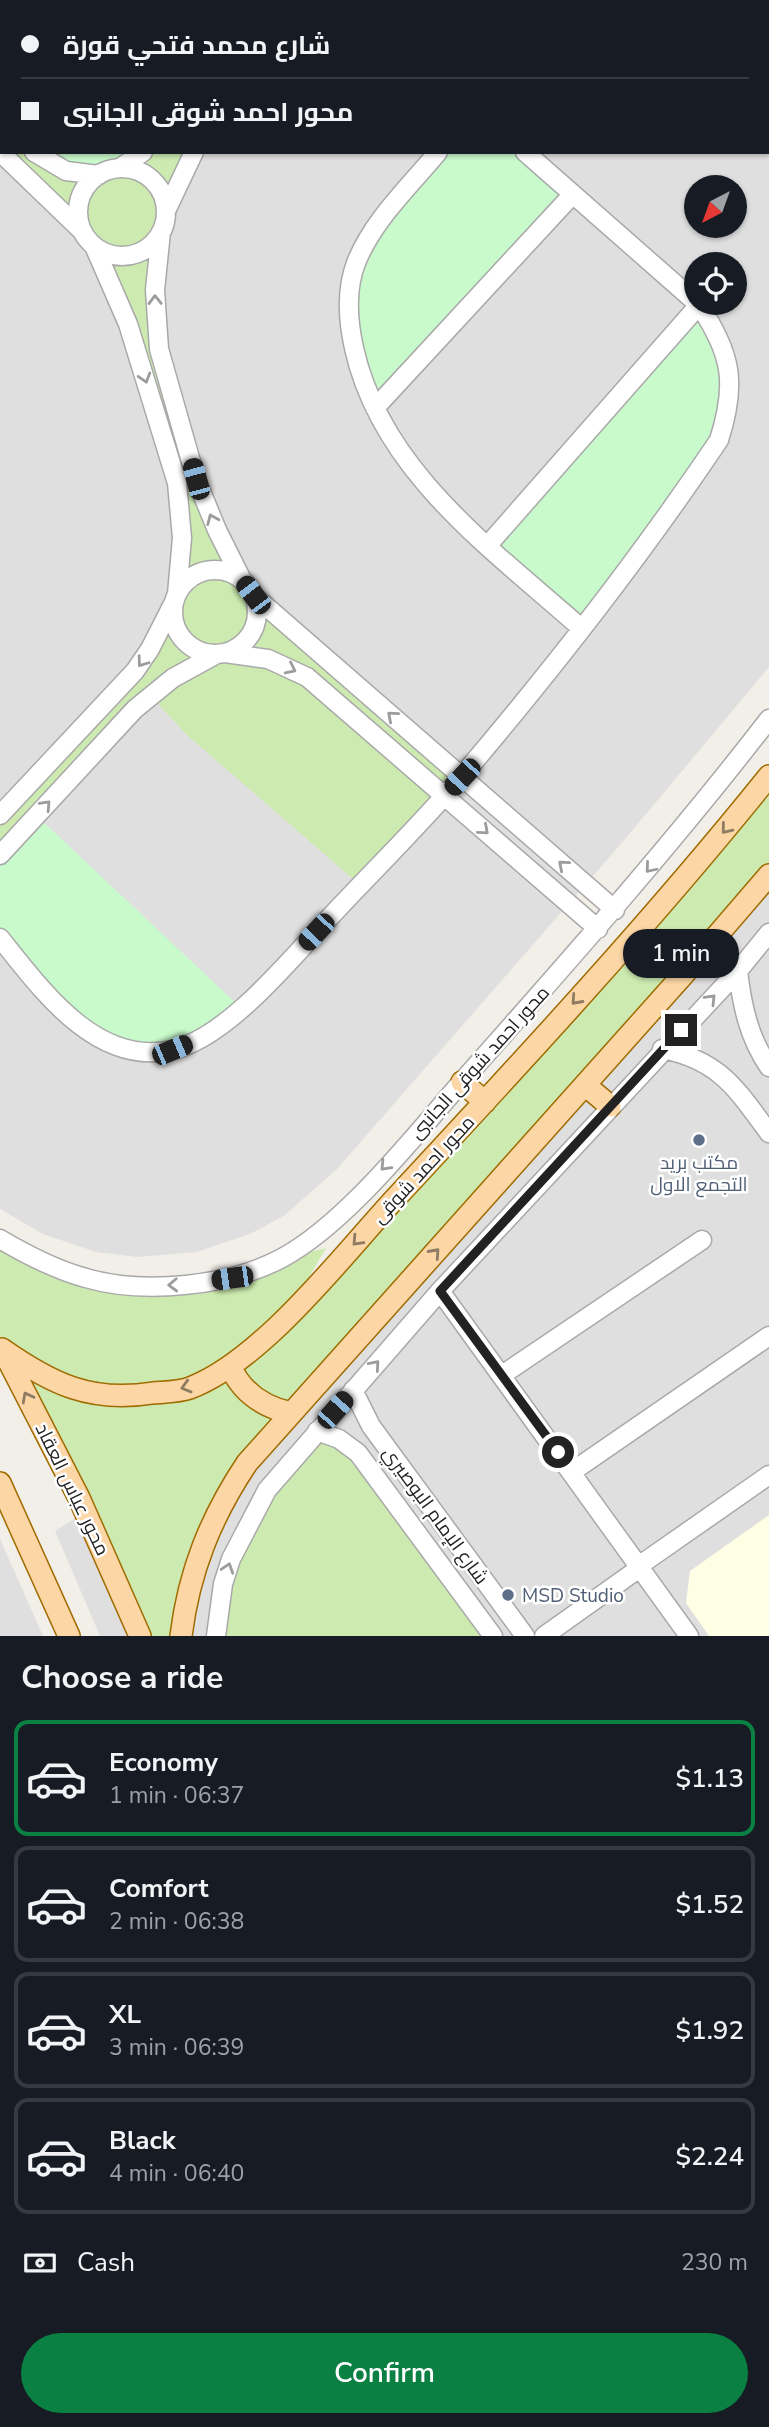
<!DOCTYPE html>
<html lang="en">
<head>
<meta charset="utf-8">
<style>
	body { margin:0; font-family:"Nunito Sans",Cairo,sans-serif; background:#20242c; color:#f1f3f6; height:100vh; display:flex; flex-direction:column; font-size:26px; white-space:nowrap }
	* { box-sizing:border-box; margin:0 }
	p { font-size:23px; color:#9ea1a6 }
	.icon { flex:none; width:38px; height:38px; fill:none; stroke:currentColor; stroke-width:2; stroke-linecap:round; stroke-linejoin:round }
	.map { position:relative; height:1636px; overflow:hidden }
	.panel { display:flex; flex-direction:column; background:#171b24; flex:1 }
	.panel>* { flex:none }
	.hud { position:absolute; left:0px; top:0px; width:770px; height:154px; box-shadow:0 2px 5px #0004; display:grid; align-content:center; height:154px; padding:0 21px; background:#171b24 }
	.needle { width:46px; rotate:221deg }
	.buttons { position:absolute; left:684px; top:175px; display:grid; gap:14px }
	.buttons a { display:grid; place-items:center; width:63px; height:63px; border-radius:50%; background:#171b24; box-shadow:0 2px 5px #0004; font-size:35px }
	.end { position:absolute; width:32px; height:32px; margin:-16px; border:9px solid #222; background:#fff; box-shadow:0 0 0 4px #fff }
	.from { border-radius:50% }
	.bubble { position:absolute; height:49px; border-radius:24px; background:#171b24; box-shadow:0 2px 5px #0004; font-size:23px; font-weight:600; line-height:49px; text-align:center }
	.car { position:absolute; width:21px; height:42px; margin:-21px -10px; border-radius:9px; box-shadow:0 0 5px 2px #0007; background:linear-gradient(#222 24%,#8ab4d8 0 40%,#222 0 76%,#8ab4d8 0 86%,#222 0) }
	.hud b { display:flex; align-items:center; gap:24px; height:66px; font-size:26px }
	.hud b+b { border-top:2px solid #363941 }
	.hud i { width:18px; height:18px; background:#f1f3f6 }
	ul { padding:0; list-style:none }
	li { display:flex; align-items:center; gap:21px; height:116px; margin:0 14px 10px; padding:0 7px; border:4px solid #363941; border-radius:14px }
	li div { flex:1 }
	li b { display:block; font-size:26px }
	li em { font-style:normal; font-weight:600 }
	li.on { border-color:#0b8043 }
	li>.icon { width:63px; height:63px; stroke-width:1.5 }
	h2 { padding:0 21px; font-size:32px; line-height:84px }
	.pay { display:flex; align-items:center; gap:18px; height:77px; padding:0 21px; font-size:26px }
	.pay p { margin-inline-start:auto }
	.action { display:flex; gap:14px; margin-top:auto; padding:14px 21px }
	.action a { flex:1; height:80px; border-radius:42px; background:#0b8043; color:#fff; font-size:28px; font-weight:600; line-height:80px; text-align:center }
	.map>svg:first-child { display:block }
	.residential { fill:#e0dfdf; fill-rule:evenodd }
	.education { fill:#ffffe5 }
	.grass { fill:#cdebb0 }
	.park { fill:#c8facc }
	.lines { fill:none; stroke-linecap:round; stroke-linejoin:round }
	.minor-casing { stroke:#a9a9a9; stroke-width:21 }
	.major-casing { stroke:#a06b00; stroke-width:24 }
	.minor { stroke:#fff; stroke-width:18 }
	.major { stroke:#fcd6a4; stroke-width:21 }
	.oneway { stroke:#9c9c9c }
	.oneway2 { stroke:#8f7c63 }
	.route { stroke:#222; stroke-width:9 }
	.service-dot { fill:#5c6f8a; stroke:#fff; stroke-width:2.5 }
	.labels { text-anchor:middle; stroke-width:5; stroke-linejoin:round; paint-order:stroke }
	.street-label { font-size:19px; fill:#222; stroke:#fff }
	.service-label { font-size:19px; fill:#4e5e75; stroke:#fff }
</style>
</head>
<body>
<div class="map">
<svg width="769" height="1636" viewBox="0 0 769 1636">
	<rect width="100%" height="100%" fill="#f2efe9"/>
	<path class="residential" d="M0,0l615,2h-613v150h766l1,-9v524l-149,178 -283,324 -52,46 -33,18 -55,19 -59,5 -42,-5 -53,-18 -43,-25zM696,187h39v39h-39zM696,264h39v39h-39z
		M769,816v820h-669l-45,-105 139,-86z
		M0,1539l43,97h-43z"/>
	<path class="education" d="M769,1515v121h-60l-23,-33 4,-32z"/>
	<path class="grass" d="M0,123l2,29h32l65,23 21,-7 23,-16h51l-28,59 -11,79 41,189 46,101 11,15 209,182 -102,108 -173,-150 -37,-40 -150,160v-40l117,-124 60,-97v-111l-89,-243 -88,-88z
		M769,774v100l-545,623 -43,139h-41l-140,-290v-107l54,28 124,18 148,-37 -41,70z
		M317,1431l22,8 154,197h-277l15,-77z"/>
	<path class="park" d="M0,0h281l-279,2v123z
		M34,152h109l-23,16 -21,7z
		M438,152h87l48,42 -198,214 -17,-39 -3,-104z
		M699,305l31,64 -11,71 -138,188 -93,-83z
		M36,815l205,193 -69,42 -69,-8 -103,-104v-83z"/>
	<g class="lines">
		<defs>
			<path id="minor" d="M351,0l2,2
				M659,0l2,2
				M707,0l2,2
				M279,2l2,-2
				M316,2l1,-2
				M768,54l1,1
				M768,96l1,1
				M0,123l2,2
				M0,152l81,78
				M34,152l32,19 33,4
				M438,152c-29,35 -65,68 -82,111 -10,26 -8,58 -2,85 27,123 138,201 227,280
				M120,168l23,-16
				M78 212a44 44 0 1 1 88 0a44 44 0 1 1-88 0Z
				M166,211l28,-59
				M161,232l-6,58 4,59 37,130 21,51 25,50
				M94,246l34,78 49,159 5,55 -5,56
				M375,408l198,-214
				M488,545l211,-240
				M173 612a42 42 0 1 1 84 0a42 42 0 1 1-84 0Z
				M253,595l362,315
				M225,653l43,6 39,18 291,252
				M0,815l135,-144 15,-22 24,-47
				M0,855l135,-146 38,-31 42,-23
				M0,938c41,51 96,129 172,112 56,-12 121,-94 160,-135 43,-46 89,-91 130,-139 91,-107 179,-220 257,-336 18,-56 13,-86 -20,-135l-174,-153
				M738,971c4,35 11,67 31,96
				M662,1049c57,11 74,39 107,84
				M0,1239c27,16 56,31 86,39 58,17 144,8 196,-20 62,-33 130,-119 177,-173 106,-120 212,-239 310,-366
				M440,1291l249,345
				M502,1375l200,-135
				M353,1390l18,36 154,210
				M317,1431l22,8 19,14 135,183
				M573,1471l196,-135
				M640,1565l129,-90
				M216,1636l7,-52 8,-25 36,-69 173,-199 298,-320 31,-38
				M544,1636l97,-69"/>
			<path id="major" d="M462,1082l23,20
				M585,1085l25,21
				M2,1349c50,35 89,54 151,44 12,-1 26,-1 37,-5 71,-27 149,-128 201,-185 129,-139 259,-279 378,-427
				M5,1354l74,144 61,138
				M230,1366c12,27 33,41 61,47
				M0,1483l69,153
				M181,1636c8,-65 30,-119 66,-173l436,-488 86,-100"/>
		</defs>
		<use href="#minor" class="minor-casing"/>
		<use href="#major" class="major-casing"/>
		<use href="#minor" class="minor"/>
		<use href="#major" class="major"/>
	</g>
	<defs><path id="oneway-chevron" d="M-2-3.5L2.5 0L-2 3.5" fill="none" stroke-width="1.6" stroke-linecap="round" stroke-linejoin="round" transform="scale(1.75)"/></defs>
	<g class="oneway">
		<use href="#oneway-chevron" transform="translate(155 300) rotate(-91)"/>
		<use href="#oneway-chevron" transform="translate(145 378) rotate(73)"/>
		<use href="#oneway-chevron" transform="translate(212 519) rotate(-113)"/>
		<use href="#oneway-chevron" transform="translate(142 662) rotate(126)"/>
		<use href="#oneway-chevron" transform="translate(291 669) rotate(26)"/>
		<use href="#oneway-chevron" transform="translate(392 716) rotate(-139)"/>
		<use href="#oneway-chevron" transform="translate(46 805) rotate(-47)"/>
		<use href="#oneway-chevron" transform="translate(484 830) rotate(41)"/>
		<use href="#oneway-chevron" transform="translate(563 865) rotate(-139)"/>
		<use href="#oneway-chevron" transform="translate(650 868) rotate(130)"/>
		<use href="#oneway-chevron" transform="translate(711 999) rotate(-46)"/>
		<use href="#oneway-chevron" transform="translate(385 1166) rotate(133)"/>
		<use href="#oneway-chevron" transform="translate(173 1285) rotate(178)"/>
		<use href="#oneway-chevron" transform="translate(375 1365) rotate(-49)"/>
		<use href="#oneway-chevron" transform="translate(228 1568) rotate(-72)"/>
	</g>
	<g class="oneway2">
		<use href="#oneway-chevron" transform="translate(726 829) rotate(129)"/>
		<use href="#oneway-chevron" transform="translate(576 1000) rotate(132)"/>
		<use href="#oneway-chevron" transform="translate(357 1241) rotate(133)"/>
		<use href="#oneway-chevron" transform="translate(435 1253) rotate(-48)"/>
		<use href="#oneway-chevron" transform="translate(186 1387) rotate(164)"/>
		<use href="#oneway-chevron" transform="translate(27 1397) rotate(-118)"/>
	</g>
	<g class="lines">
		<path class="route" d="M558,1452l-118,-161 241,-261"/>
	</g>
	<g class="service-dot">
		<circle cx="699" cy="1140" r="7"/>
		<circle cx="508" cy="1595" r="7"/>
	</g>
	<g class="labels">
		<g class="street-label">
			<text transform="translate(479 1062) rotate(-48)" y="7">محور احمد شوقى الجانبى</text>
			<text transform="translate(423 1169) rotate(-47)" y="7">محور احمد شوقى</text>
			<text transform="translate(73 1489) rotate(64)" y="7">محور عباس العقاد</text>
			<text transform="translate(436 1515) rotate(54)" y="7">شارع الإمام البوصيري</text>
		</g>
		<g class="service-label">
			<text x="699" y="1169">مكتب بريد<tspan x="699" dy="22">التجمع الاول</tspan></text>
			<text x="522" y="1602" text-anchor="start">MSD Studio</text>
		</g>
	</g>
</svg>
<div class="buttons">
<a><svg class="needle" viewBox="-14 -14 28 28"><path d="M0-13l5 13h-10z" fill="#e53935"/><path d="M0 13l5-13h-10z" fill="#9ea1a6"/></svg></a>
<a><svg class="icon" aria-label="locate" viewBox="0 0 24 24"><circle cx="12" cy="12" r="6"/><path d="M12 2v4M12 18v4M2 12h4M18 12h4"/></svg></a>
</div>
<i class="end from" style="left:558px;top:1452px"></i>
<i class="end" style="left:681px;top:1030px"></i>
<div class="bubble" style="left:623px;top:929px;width:116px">1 min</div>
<i class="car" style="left:196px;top:479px;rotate:345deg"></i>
<i class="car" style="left:253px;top:595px;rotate:323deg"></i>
<i class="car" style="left:462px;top:777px;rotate:223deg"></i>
<i class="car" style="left:316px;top:932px;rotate:223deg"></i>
<i class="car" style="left:172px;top:1050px;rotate:67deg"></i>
<i class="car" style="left:232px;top:1278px;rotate:262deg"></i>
<i class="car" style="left:335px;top:1410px;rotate:42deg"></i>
<div class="hud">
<b><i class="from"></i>شارع محمد فتحي قورة</b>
<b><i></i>محور احمد شوقى الجانبى</b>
</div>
</div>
<section class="panel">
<h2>Choose a ride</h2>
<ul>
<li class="on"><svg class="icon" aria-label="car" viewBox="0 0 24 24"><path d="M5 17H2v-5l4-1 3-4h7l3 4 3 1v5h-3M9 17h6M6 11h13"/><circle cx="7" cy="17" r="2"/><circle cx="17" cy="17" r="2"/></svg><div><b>Economy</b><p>1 min · 06:37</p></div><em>$1.13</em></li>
<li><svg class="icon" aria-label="car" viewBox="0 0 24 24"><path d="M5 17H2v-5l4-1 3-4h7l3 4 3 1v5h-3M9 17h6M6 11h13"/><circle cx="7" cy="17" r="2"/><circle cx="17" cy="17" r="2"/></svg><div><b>Comfort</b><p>2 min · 06:38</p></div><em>$1.52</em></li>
<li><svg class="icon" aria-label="car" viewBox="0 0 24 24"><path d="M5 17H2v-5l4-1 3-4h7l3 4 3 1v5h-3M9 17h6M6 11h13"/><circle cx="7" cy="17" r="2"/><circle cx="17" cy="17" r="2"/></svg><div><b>XL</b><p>3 min · 06:39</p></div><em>$1.92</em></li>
<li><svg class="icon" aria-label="car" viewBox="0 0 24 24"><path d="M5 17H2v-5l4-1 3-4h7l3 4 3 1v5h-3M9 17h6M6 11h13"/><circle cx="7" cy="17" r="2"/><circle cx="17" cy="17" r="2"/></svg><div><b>Black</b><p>4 min · 06:40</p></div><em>$2.24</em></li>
</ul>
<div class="pay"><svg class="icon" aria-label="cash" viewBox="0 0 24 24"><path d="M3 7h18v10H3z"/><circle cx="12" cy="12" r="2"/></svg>Cash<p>230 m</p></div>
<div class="action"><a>Confirm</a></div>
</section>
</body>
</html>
